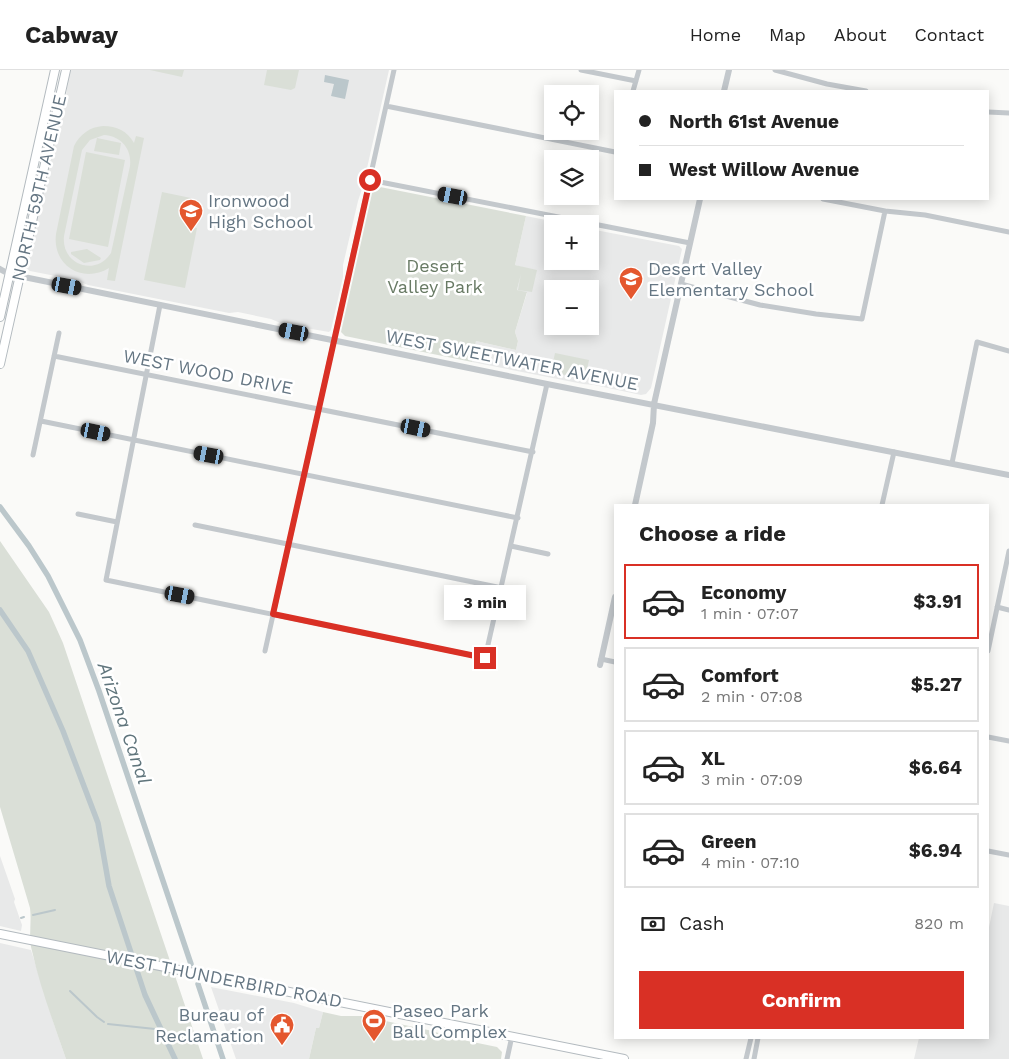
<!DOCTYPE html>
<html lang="en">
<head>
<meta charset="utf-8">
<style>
	body { margin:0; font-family:"Work Sans",sans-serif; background:#f2f2f2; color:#222; height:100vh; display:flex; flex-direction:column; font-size:19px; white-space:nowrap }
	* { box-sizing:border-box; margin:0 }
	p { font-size:16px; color:#767676 }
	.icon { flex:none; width:28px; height:28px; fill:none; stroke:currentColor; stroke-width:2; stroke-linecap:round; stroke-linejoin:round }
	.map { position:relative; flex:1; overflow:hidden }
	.side { position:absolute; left:614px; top:434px; width:375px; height:535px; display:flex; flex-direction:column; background:#fff; border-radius:0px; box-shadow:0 2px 12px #0003 }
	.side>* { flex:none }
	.hud { position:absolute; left:614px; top:20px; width:375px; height:110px; border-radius:0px; box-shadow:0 2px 12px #0003; display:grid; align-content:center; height:110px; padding:0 25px; background:#fff }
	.tools { position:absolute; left:544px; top:15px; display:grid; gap:10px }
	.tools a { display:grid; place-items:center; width:55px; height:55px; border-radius:0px; background:#fff; box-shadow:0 2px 12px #0003; font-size:25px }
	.end { position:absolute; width:22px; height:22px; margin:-11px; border:6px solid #d93025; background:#fff; box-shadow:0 0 0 2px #fff }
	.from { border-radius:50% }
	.bubble { position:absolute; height:35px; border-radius:0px; background:#fff; box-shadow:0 2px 12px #0003; font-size:16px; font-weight:700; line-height:35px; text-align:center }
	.car { position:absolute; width:15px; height:30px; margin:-15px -8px; border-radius:6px; box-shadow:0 0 4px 1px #0007; background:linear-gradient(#222 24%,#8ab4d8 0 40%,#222 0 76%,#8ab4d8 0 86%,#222 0) }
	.hud b { display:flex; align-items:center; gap:18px; height:48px; font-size:19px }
	.hud b+b { border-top:1px solid #e0e0e0 }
	.hud i { width:12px; height:12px; background:#222 }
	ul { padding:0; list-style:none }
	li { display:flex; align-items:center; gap:15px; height:75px; margin:0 10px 8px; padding:0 15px; border:2px solid #e0e0e0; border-radius:0px }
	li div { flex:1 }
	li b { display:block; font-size:19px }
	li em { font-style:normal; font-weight:700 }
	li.active { border-color:#d93025 }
	li>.icon { width:45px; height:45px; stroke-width:1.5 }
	h2 { padding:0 25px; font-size:22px; line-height:60px }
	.pay { display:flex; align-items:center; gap:12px; height:55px; padding:0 25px; font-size:19px }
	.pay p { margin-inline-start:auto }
	.cta { display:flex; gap:10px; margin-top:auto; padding:10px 25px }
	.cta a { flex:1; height:58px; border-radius:0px; background:#d93025; color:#fff; font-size:20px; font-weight:700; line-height:58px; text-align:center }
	header { display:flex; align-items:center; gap:30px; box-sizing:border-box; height:70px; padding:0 25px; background:#fff; border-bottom:1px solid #e0e0e0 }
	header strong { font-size:24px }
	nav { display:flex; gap:28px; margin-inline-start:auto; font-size:18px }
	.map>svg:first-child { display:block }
	.built { fill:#e8e9e9; fill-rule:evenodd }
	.green { fill:#dadfd7; fill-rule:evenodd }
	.water { fill:#bbc7cb }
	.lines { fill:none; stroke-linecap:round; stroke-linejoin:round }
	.stream { stroke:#bbc7cb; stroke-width:2 }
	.canal { stroke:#bbc7cb; stroke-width:5.5 }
	.secondary-casing { stroke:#b3babf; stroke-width:10 }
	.minor { stroke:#c3c8cc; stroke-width:5 }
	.tertiary { stroke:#c3c8cc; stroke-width:6 }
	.secondary { stroke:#fff; stroke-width:8 }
	.route { stroke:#d93025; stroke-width:6 }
	.labels { text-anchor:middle; stroke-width:5; stroke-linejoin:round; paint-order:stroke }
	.street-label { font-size:18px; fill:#657683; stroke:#fff }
	.poi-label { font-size:18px; fill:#657683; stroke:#fff; text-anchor:start }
	.park-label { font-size:18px; fill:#687a64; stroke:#fff }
	.water-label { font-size:19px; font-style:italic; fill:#60757c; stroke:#fff }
</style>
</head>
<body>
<header>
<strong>Cabway</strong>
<nav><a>Home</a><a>Map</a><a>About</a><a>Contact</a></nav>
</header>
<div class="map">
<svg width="1009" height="989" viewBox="0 0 1009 989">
	<rect width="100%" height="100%" fill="#fafaf8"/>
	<path class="built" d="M69,0h320l-26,116 -5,15 -15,64v12l-12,53 -2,2 -46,-8 -12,-5 -33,-7 -9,1 -141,-28 -12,-5 -46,-9 -4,-2 -1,-3 24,-110 7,-19 10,-41z
		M526,146l40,8h-14v37h38v-32l89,17 3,3 -31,139 -5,6 -5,1 -47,-10 -11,-1 -111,-22 4,-21 40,9 2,-9 -3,-9 12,-39 -10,-3 5,-23 -7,-2zM552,219h38v37h-38z
		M0,786l15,43 -1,3 8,23 -1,6 -21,-5z
		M994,833l15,3v153h-95l5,-21h69v-106z
		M0,873l31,7 23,74 12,35h-66z
		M211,917l83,16 29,9 -4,16h-3l-7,31h-73z"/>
	<path class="green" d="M150,0h34l-2,7z
		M267,0h32l-4,18 -4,2 -27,-5z
		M103,56c14,0 24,5 31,17l2,-7 8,2 -29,143 -8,-1 2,-12c-26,16 -57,-2 -53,-34l18,-88c6,-12 16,-19 29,-20zM104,65c17,1 28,14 26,31l-19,87c-15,24 -50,12 -47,-17l18,-86 8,-10z
		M97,68l24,5 -2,12 -25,-4z
		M86,82l39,8 -17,87 -39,-8z
		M375,116l151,30 -11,49 22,5 -5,22 -14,-2 3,-16 -4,16 10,2 -12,40 3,9 -2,9 -40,-9 -4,21 -127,-26 -4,-4 32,-143z
		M162,122l29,6 -5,28 11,2 -12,60 -41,-8z
		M87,179l14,9 -1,2 -16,3 -13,-9v-2z
		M555,283l34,7 -4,19 -34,-7z
		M0,471l49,71 14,31 140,416h-137c-12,-35 -26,-72 -34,-108 -4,-15 0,-28 -2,-43l-30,-101z
		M323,942l18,4h21l66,14 35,10 34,7 5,5 -1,7h-192l7,-31h3z"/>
	<path class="water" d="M325,5l24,5 -4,19 -14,-3 3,-12 -10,-2z"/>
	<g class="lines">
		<path class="stream" d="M33,845l22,-5
			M21,848l3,-1
			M70,921l27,26 7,5
			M108,954l47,5 7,-1"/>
		<path class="canal" d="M0,437l29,39 19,30 32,64 19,51 92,273
			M0,540l28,41 35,80 35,92 11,63 36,109 30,64
			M198,914l25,75"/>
		<defs>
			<path id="secondary" d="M0,247l55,-247
				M0,294l66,-294
				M0,864l624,125"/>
		</defs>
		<use href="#secondary" class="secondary-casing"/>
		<path class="minor" d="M581,0l55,11
			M775,0l52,14 39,7
			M633,21l6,-21
			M386,36l229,46
			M988,42l21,1
			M370,110l320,63
			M823,129l62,12 40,4 84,17
			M681,214l79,21 56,9 46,5 23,-108
			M160,235l-54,275 379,78 62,-274
			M54,286l479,96
			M41,351l477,97
			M33,385l26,-122
			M952,393l25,-121 32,9
			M882,435l12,-53
			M78,444l39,8
			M195,455l307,63
			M511,476l37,8
			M997,537l12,3
			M265,581l129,-581
			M988,581l21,-100
			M601,589l14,3
			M988,667l21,4
			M988,781l21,4
			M507,989l5,-23
			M746,989l5,-21
			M754,989l4,-21"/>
		<path class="tertiary" d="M724,21l5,-21
			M0,199l9,5 10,2 528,108 462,91
			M635,435l18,-82 1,-19 46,-205
			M600,595l15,-68"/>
		<use href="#secondary" class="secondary"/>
	</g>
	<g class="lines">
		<path class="route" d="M370,110l-97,434 212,44"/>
	</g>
	<defs>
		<symbol id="school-pin" viewBox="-11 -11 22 30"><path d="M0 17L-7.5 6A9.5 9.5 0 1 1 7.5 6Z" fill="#e4572e" stroke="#fff"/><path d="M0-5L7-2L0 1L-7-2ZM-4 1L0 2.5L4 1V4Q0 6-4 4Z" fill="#fff"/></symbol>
		<symbol id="stadium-pin" viewBox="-11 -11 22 30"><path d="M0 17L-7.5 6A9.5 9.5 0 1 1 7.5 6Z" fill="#e4572e" stroke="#fff"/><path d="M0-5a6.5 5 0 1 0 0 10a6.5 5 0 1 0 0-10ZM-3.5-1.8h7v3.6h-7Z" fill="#fff"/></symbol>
		<symbol id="civic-pin" viewBox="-11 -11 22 30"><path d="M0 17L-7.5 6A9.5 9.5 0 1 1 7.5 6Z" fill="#e4572e" stroke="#fff"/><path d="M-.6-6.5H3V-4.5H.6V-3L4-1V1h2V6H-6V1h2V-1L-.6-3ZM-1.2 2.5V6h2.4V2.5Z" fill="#fff"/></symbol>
	</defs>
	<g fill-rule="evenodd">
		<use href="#school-pin" x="177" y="127" width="28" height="38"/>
		<use href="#school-pin" x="617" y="195" width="28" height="38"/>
		<use href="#stadium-pin" x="360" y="937" width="28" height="38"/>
		<use href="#civic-pin" x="268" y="941" width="28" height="38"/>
	</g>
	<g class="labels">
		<g class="street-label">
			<text transform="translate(39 118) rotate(-77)" y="6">NORTH 59TH AVENUE</text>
			<text transform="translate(512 290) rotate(11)" y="6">WEST SWEETWATER AVENUE</text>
			<text transform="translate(208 302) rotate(11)" y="6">WEST WOOD DRIVE</text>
			<text transform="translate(224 909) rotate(11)" y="6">WEST THUNDERBIRD ROAD</text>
		</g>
		<g class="poi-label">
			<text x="208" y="137">Ironwood<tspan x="208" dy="21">High School</tspan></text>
			<text x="648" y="205">Desert Valley<tspan x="648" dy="21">Elementary School</tspan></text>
			<text x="392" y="947">Paseo Park<tspan x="392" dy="21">Ball Complex</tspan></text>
			<text x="264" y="951" text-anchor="end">Bureau of<tspan x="264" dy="21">Reclamation</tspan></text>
		</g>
		<g class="park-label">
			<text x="435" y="202">Desert<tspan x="435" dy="21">Valley Park</tspan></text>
		</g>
		<g class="water-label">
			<text transform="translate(125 653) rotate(71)" y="7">Arizona Canal</text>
		</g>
	</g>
</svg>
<div class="tools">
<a><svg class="icon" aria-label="locate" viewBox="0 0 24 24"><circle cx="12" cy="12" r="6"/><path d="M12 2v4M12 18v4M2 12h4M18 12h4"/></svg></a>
<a><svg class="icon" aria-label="layers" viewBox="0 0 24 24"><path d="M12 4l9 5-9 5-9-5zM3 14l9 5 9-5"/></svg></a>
<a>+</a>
<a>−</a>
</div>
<i class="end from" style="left:370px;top:110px"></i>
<i class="end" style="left:485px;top:588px"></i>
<div class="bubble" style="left:444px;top:515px;width:82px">3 min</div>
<i class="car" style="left:453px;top:126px;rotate:281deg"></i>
<i class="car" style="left:67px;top:216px;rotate:101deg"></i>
<i class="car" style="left:294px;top:262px;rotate:281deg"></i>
<i class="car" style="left:416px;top:358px;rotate:102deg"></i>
<i class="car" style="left:96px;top:362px;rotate:102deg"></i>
<i class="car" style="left:209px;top:385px;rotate:281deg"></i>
<i class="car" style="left:180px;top:525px;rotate:101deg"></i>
<div class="hud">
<b><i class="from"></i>North 61st Avenue</b>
<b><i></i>West Willow Avenue</b>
</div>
<section class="side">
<h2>Choose a ride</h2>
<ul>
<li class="active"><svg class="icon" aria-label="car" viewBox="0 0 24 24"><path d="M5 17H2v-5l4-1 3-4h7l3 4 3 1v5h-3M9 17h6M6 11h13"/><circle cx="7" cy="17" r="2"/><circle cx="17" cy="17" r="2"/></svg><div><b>Economy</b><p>1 min · 07:07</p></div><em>$3.91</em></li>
<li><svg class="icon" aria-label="car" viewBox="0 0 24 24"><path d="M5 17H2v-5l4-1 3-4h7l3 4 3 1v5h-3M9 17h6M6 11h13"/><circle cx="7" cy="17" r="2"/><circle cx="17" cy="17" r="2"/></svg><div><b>Comfort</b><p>2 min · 07:08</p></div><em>$5.27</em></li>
<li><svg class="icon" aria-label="car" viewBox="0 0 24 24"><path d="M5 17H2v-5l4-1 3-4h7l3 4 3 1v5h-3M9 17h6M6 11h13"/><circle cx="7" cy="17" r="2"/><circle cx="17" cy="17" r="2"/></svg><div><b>XL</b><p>3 min · 07:09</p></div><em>$6.64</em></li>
<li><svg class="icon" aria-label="car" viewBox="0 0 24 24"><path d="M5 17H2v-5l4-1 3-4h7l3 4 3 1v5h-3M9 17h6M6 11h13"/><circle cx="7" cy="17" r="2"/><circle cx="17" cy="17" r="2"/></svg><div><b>Green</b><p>4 min · 07:10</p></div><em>$6.94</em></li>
</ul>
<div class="pay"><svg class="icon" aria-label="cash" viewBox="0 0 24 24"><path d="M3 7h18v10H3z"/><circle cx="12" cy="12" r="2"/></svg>Cash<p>820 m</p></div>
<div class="cta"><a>Confirm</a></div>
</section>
</div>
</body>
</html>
